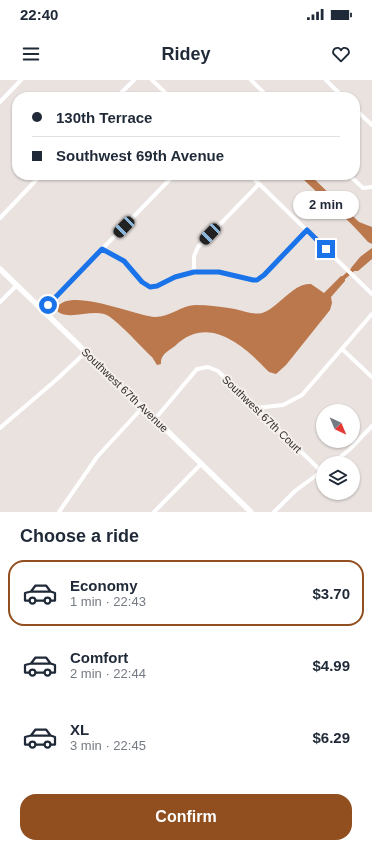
<!DOCTYPE html>
<html lang="en">
<head>
<meta charset="utf-8">
<style>
	body { margin:0; font-family:Helvetica,sans-serif; background:#f2f2f3; color:#1f2937; height:100vh; display:flex; flex-direction:column; font-size:15px; white-space:nowrap }
	* { box-sizing:border-box; margin:0 }
	p { font-size:13px; color:#747a83 }
	.icon { flex:none; width:22px; height:22px; fill:none; stroke:currentColor; stroke-width:2; stroke-linecap:round; stroke-linejoin:round }
	.map { position:relative; height:432px; overflow:hidden }
	.details { display:flex; flex-direction:column; background:#fff; flex:1 }
	.details>* { flex:none }
	.guide { position:absolute; left:12px; top:12px; width:348px; height:88px; border-radius:16px; box-shadow:0 1px 3px #0004; display:grid; align-content:center; height:88px; padding:0 20px; background:#fff }
	.needle { width:26px; rotate:136deg }
	.fabs { position:absolute; left:316px; top:324px; display:grid; gap:8px }
	.fabs a { display:grid; place-items:center; width:44px; height:44px; border-radius:50%; background:#fff; box-shadow:0 1px 3px #0004; font-size:20px }
	.end { position:absolute; width:18px; height:18px; margin:-9px; border:5px solid #1a73e8; background:#fff; box-shadow:0 0 0 2px #fff }
	.from { border-radius:50% }
	.bubble { position:absolute; height:28px; border-radius:14px; background:#fff; box-shadow:0 1px 3px #0004; font-size:13px; font-weight:600; line-height:28px; text-align:center }
	.car { position:absolute; width:12px; height:24px; margin:-12px -6px; border-radius:5px; box-shadow:0 0 3px 1px #0007; background:linear-gradient(#222 24%,#8ab4d8 0 40%,#222 0 76%,#8ab4d8 0 86%,#222 0) }
	.guide b { display:flex; align-items:center; gap:14px; height:38px; font-size:15px }
	.guide b+b { border-top:1px solid #e0e1e3 }
	.guide i { width:10px; height:10px; background:#1f2937 }
	ul { padding:0; list-style:none }
	li { display:flex; align-items:center; gap:12px; height:66px; margin:0 8px 6px; padding:0 12px; border:2px solid transparent; border-radius:16px }
	li div { flex:1 }
	li b { display:block; font-size:15px }
	li em { font-style:normal; font-weight:600 }
	li.active { border-color:#914e1e }
	li>.icon { width:36px; height:36px; stroke-width:1.5 }
	h2 { padding:0 20px; font-size:18px; line-height:48px }
	.cta { display:flex; gap:8px; margin-top:auto; padding:8px 20px }
	.cta a { flex:1; height:46px; border-radius:16px; background:#914e1e; color:#fff; font-size:16px; font-weight:600; line-height:46px; text-align:center }
	.status { display:flex; justify-content:space-between; align-items:center; height:28px; padding:0 20px; background:#fff; direction:ltr }
	.status svg { height:11px; fill:currentColor }
	header { display:flex; justify-content:space-between; align-items:center; height:52px; padding:0 20px; background:#fff; font-size:18px; font-weight:600 }
	.map>svg:first-child { display:block }
	.water { fill:#bc784d }
	.lines { fill:none; stroke-linecap:round; stroke-linejoin:round }
	.canal { stroke:#bc784d; stroke-width:4 }
	.street { stroke:#fff; stroke-width:4 }
	.secondary { stroke:#fff; stroke-width:5.5 }
	.route { stroke:#1a73e8; stroke-width:5 }
	.labels { text-anchor:middle; stroke-width:4; stroke-linejoin:round; paint-order:stroke }
	.street-label { font-size:11px; fill:#322f2e; stroke:#f6f0ec }
</style>
</head>
<body>
<div class="status"><b>22:40</b><svg viewBox="0 0 49 12"><path d="M0 12V9h3v3zM5 12V6h3v6zM10 12V3h3v9zM15 12V0h3v12zM26 1h20v11H26zM47 4h2v5h-2z"/></svg></div>
<header><svg class="icon" aria-label="menu" viewBox="0 0 24 24"><path d="M4 6h16M4 12h16M4 18h16"/></svg>Ridey<svg class="icon" aria-label="heart" viewBox="0 0 24 24"><path d="M12 20l-8-8c-3-5 5-10 8-4 3-6 11-1 8 4z"/></svg></header>
<div class="map">
<svg width="372" height="432" viewBox="0 0 372 432">
	<rect width="100%" height="100%" fill="#e9e2df"/>
	<path class="water" d="M299,95h11l49,47 13,5v17l-4,-2c-21,-25 -46,-44 -69,-67z
		M372,168v11l-14,12h-4l-3,-3 9,-11z
		M341,196l4,2v3l-14,16 1,6 -2,7 -44,55 -10,9 -7,-2c-24,-25 -60,-59 -94,-26 -7,5 -15,9 -14,18l-4,1 -5,-8c-9,-8 -38,-41 -48,-43 -14,-4 -34,6 -46,-2l-1,-4c11,-22 79,8 98,9 15,0 25,-11 40,-12 14,0 27,2 40,4 8,2 19,6 27,4 16,-5 32,-31 49,-29l13,9z"/>
	<g class="lines">
		<path class="canal" d="M341,200l16,-14"/>
		<path class="street" d="M152,0l18,17
			M251,0l17,17
			M326,0l17,17
			M117,17l17,-17
			M0,22l21,-22
			M355,29l17,16
			M250,95l122,119
			M349,95l14,13 9,-1
			M0,138l41,-43
			M102,169l22,12 16,20 10,6 7,-1 18,-9 19,-5h25l36,8 9,-5 43,-44
			M194,192v-16l4,-9 61,-63
			M0,222l17,-17
			M43,230l131,-135
			M342,269l30,28
			M256,328l27,-3 19,-10 70,-81
			M155,339l42,-50 11,-2 10,4 103,100
			M0,348l56,-48 30,-28
			M333,383l16,-13 23,-24
			M59,432l38,-55 46,-50
			M154,432l47,-48
			M274,432l21,-21 27,-20"/>
		<path class="secondary" d="M0,189l251,243"/>
	</g>
	<g class="lines">
		<path class="route" d="M48,225l54,-56 22,12 18,21 8,5 7,-1 18,-9 19,-5h25l34,8h4l7,-5 43,-45 19,19"/>
	</g>
	<g class="labels">
		<g class="street-label">
			<text transform="translate(125 310) rotate(44)" y="4">Southwest 67th Avenue</text>
			<text transform="translate(262 334) rotate(44)" y="4">Southwest 67th Court</text>
		</g>
	</g>
</svg>
<div class="fabs">
<a><svg class="needle" viewBox="-14 -14 28 28"><path d="M0-13l5 13h-10z" fill="#e53935"/><path d="M0 13l5-13h-10z" fill="#747a83"/></svg></a>
<a><svg class="icon" aria-label="layers" viewBox="0 0 24 24"><path d="M12 4l9 5-9 5-9-5zM3 14l9 5 9-5"/></svg></a>
</div>
<i class="end from" style="left:48px;top:225px"></i>
<i class="end" style="left:326px;top:169px"></i>
<div class="bubble" style="left:293px;top:111px;width:66px">2 min</div>
<i class="car" style="left:124px;top:147px;rotate:224deg"></i>
<i class="car" style="left:210px;top:154px;rotate:224deg"></i>
<div class="guide">
<b><i class="from"></i>130th Terrace</b>
<b><i></i>Southwest 69th Avenue</b>
</div>
</div>
<section class="details">
<h2>Choose a ride</h2>
<ul>
<li class="active"><svg class="icon" aria-label="car" viewBox="0 0 24 24"><path d="M5 17H2v-5l4-1 3-4h7l3 4 3 1v5h-3M9 17h6M6 11h13"/><circle cx="7" cy="17" r="2"/><circle cx="17" cy="17" r="2"/></svg><div><b>Economy</b><p>1 min · 22:43</p></div><em>$3.70</em></li>
<li><svg class="icon" aria-label="car" viewBox="0 0 24 24"><path d="M5 17H2v-5l4-1 3-4h7l3 4 3 1v5h-3M9 17h6M6 11h13"/><circle cx="7" cy="17" r="2"/><circle cx="17" cy="17" r="2"/></svg><div><b>Comfort</b><p>2 min · 22:44</p></div><em>$4.99</em></li>
<li><svg class="icon" aria-label="car" viewBox="0 0 24 24"><path d="M5 17H2v-5l4-1 3-4h7l3 4 3 1v5h-3M9 17h6M6 11h13"/><circle cx="7" cy="17" r="2"/><circle cx="17" cy="17" r="2"/></svg><div><b>XL</b><p>3 min · 22:45</p></div><em>$6.29</em></li>
</ul>
<div class="cta"><a>Confirm</a></div>
</section>
</body>
</html>
